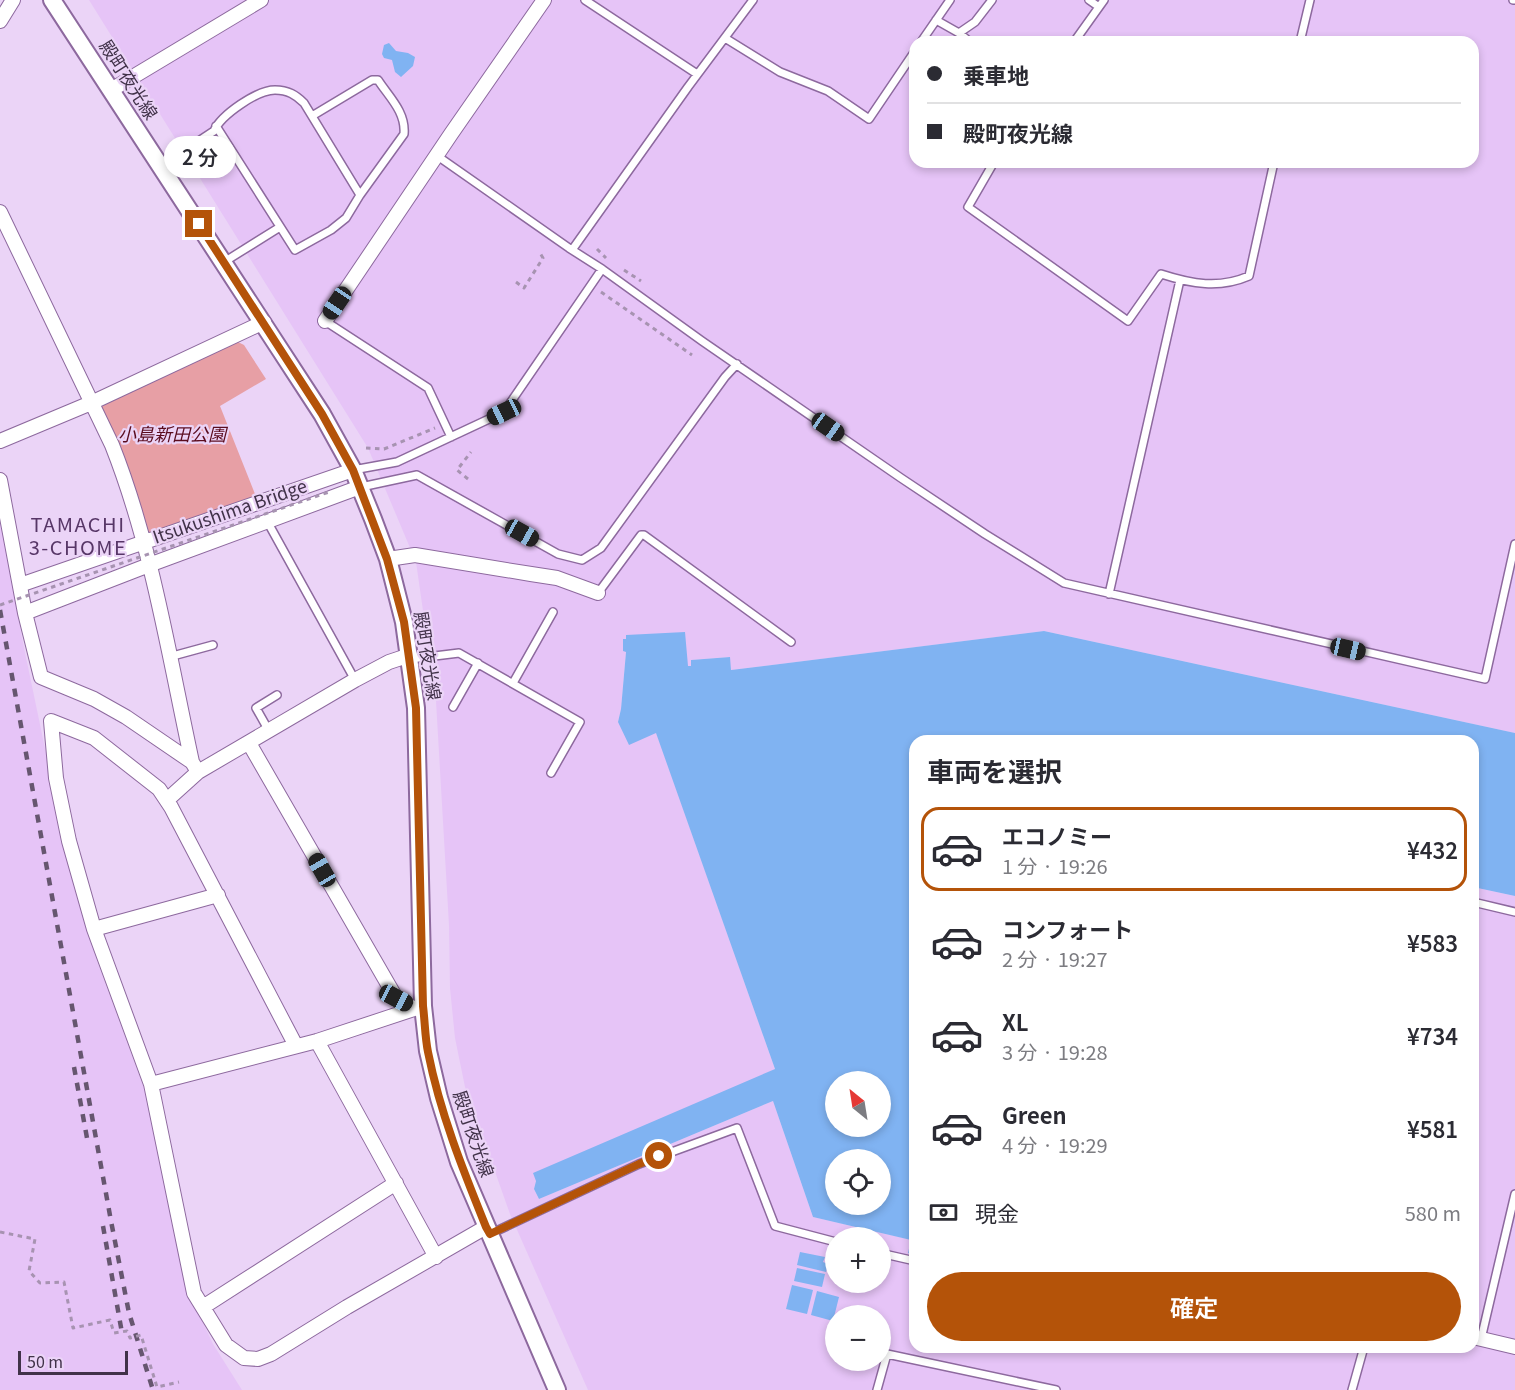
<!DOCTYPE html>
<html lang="ja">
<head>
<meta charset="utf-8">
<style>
	body { margin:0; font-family:Georgia,"Noto Sans JP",serif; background:#f7f7f7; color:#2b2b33; height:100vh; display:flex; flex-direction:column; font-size:22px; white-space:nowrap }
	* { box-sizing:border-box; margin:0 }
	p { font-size:20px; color:#7c7c81 }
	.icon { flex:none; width:33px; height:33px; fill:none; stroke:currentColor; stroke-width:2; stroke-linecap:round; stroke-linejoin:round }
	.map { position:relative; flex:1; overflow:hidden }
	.side { position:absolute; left:909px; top:735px; width:570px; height:618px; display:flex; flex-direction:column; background:#fff; border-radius:18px; box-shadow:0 3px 9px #0003 }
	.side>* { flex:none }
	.banner { position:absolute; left:909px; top:36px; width:570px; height:132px; border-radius:18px; box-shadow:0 3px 9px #0003; display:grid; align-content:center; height:132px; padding:0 18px; background:#fff }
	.needle { width:39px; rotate:330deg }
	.fabs { position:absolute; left:825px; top:1071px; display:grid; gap:12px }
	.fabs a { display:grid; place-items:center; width:66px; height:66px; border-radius:50%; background:#fff; box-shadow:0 3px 9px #0003; font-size:30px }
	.scale { position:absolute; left:18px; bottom:15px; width:110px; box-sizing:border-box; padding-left:6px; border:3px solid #413249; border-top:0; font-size:16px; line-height:21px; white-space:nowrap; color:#413249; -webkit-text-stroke:4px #ebd4f7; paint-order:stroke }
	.end { position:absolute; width:27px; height:27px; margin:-14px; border:8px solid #b45309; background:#fff; box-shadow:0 0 0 3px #fff }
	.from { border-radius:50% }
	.bubble { position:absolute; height:42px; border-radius:21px; background:#fff; box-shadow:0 3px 9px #0003; font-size:20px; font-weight:600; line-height:42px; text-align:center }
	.car { position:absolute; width:18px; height:36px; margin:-18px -9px; border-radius:8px; box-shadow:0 0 4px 2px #0007; background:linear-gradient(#222 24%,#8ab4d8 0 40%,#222 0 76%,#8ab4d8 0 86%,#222 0) }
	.banner b { display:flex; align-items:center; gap:21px; height:57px; font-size:22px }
	.banner b+b { border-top:2px solid #e1e1e2 }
	.banner i { width:15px; height:15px; background:#2b2b33 }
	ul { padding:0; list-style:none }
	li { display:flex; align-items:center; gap:18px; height:84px; margin:0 12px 9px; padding:0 6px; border:3px solid transparent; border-radius:18px }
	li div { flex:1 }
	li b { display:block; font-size:22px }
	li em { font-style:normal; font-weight:600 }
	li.selected { border-color:#b45309 }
	li>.icon { width:54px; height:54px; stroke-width:1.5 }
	h2 { padding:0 18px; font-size:27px; line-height:72px }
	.pay { display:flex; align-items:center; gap:15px; height:66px; padding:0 18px; font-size:22px }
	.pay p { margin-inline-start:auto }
	.button { display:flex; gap:12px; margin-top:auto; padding:12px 18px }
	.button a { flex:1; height:69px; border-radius:36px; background:#b45309; color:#fff; font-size:24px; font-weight:600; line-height:69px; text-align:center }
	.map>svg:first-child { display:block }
	.built { fill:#e6c4f7; fill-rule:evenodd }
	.green { fill:#e79fa5 }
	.water { fill:#80b3f2; fill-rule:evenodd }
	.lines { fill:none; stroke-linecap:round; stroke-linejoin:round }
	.service-casing { stroke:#8d699e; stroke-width:10 }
	.minor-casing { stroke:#8d699e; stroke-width:16 }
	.tertiary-casing { stroke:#8d699e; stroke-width:20 }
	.path { stroke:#a793b1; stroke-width:3; stroke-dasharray:4.5 4.5; stroke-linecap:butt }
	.service { stroke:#fff; stroke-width:7 }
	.minor { stroke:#fff; stroke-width:14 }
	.tertiary { stroke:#fff; stroke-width:16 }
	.rail { stroke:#66566f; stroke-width:4.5; stroke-dasharray:8 8; stroke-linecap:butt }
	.path-bridge { stroke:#a793b1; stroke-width:3; stroke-dasharray:4.5 4.5; stroke-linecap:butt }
	.route { stroke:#b45309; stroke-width:8 }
	.labels { text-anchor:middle; stroke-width:4.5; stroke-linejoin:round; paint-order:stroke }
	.street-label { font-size:18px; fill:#413249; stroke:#ebd4f7 }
	.park-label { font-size:18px; font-style:italic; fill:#5a0c1e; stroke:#ebd4f7 }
	.neighbourhood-label { font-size:20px; letter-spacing:1.5px; fill:#573667; stroke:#ebd4f7 }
</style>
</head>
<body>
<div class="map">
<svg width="1515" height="1390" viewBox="0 0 1515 1390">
	<rect width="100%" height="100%" fill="#ebd4f7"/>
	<path class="built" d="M89,0h1426v733l-471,-102 -313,39 -2,-13 -38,3 1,7h-4l-64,-28 -1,12h3l-5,58 -3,13 38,10 119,337 -239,112 -2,8 5,10 234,-98 40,116 99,23 -3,14 6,1v92h558v-460l42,9v494h-927l-78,-176 -45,-127 -10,-49 -5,-50 -1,-63 -13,-224 -20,-139 -48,-114zM915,42h558v120h-558zM836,1238h44v44h-44zM836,1316h44v44h-44z
		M0,516l22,122 52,250 23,73 52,141 22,118 11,49 8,26 23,49 29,46h-242z"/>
	<path class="green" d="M238,342l6,3 22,34 -46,27 37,93 -109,38 -16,-59 -31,-68 2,-8z"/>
	<path class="water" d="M389,43l7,8 12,2 7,4 -2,9 -12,11 -6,-5 -3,-12 -8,-2 -2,-4 2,-9z
		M1044,631l471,102v163l-42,-9v-146h-558v514l-7,-2 3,-13 -98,-23 -40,-116 -234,98 -5,-10 2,-8 -3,-8 242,-104 -119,-336 -27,12 -11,-23 3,-13 5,-57 -3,-1v-12h3v-4l59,-3 3,34h3v-6l39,-3 1,13zM836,1082h44v44h-44zM836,1160h44v44h-44z
		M800,1252l25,5 -2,5 5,2 -2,8 -29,-7z
		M797,1268l28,6 -3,13 -28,-6z
		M792,1285l21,5 -6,24 -21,-5z
		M817,1291l22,6 -6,24 -22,-6z"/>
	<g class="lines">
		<defs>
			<path id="service" d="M585,0l112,74
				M1089,0l10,7
				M1513,0h2
				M936,20l23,13 16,-11 17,-22
				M959,33l11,9
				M725,38l55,34 48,19 41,28 46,-68
				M921,42l29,-42
				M1074,42l30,-42
				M1300,42l10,-42
				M312,116l60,-36h6c11,17 28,32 26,54l-44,61
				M436,155l133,93 33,21 100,72 199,137 84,56 79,49 421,96 30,-135
				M994,162l-26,45 160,114 33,-47c31,10 58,15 88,2l25,-114
				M161,166l53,-35c7,-16 43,-41 61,-41 13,0 21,5 29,13l56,92 -14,23 -15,12 -36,20 -79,-124
				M572,250l116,-163 65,-87
				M224,262l56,-35
				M325,321l103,67 23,49
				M353,470l44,-8 107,-50 98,-143
				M361,487l56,-12 141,79 24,6 19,-12 124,-171 12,-13
				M267,521l88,159
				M598,593l43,-58h3l147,107
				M1109,594l71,-314
				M169,657l44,-12
				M410,659l49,-6 121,69 -29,51
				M513,683l40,-71
				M453,707l25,-44
				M269,731l-13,-23 21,-13
				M1473,902l42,10
				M490,1234l149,-70 98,-36 38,98 61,16
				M880,1253l35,8
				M1481,1339l34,-145
				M877,1390l10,-36 169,36
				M1352,1390l12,-43"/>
			<path id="minor" d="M0,21l13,-21
				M111,90l150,-90
				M0,212l112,233c40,101 57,211 80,317l6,10
				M325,321l126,-187 93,-134
				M0,441l91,-38 173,-81
				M0,480l25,133 16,64 53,22 32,18 66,45
				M388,559l27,-4 116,19 26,4 41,15
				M20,585l333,-115
				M25,613l124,-48 211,-78
				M249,743l147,255 17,10
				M167,800l31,-28 157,-92 34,-18 21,-7
				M94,929l124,-34
				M317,1041l119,216
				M296,1046l-125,-239 -12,-18 -65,-51 -43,-17 5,57 13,63 25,88 57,155 43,209 32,52 18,13 14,1 13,-5 76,-47 139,-80
				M151,1084l166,-43 103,-34
				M203,1307l193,-124
				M1473,1337l42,10"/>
			<path id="tertiary" d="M52,0l270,414 31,56 20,49 15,40 16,63 12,86 7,298 5,45 11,47 20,64 98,228"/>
		</defs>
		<use href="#service" class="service-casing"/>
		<use href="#minor" class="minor-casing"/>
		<use href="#tertiary" class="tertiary-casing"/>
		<path class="path" d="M597,249l9,9
			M624,270l17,11
			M516,282l8,6 19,-30 -3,-5
			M601,292l91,63
			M366,448l18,1 51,-21
			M468,479l-11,-9 14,-18"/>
		<use href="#service" class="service"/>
		<use href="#minor" class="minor"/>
		<use href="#tertiary" class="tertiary"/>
		<path class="rail" d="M0,610l111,611 18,92 24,77
			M74,1067l13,71
			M103,1226l19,107"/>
		<path class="path-bridge" d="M0,605l332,-114
			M0,1232l35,7 -6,32 11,12 24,-1 9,46 37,-8 4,13 13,-2 3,7 11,-3 16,52 22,-5"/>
	</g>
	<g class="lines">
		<path class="route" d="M199,224l123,190 31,56 34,89 17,63 12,86 7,298c2,16 2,32 5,46 12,61 35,118 58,175l4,7 149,-70 20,-8"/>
	</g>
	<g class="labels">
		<g class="street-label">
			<text transform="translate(128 80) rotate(57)" y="6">殿町夜光線</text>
			<text transform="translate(230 512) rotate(-19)" y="6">Itsukushima Bridge</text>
			<text transform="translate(427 656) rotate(81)" y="6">殿町夜光線</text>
			<text transform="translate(473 1134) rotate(71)" y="6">殿町夜光線</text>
		</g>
		<g class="park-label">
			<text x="172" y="441">小島新田公園</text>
		</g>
		<g class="neighbourhood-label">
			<text x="78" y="532">TAMACHI<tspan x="78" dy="23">3-CHOME</tspan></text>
		</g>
	</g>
</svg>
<div class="fabs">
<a><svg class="needle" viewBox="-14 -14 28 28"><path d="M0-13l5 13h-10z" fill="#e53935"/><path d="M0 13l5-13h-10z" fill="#7c7c81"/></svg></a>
<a><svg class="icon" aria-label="locate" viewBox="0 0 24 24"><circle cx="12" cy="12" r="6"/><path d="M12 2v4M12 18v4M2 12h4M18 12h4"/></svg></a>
<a>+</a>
<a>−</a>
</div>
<div class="scale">50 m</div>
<i class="end from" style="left:659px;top:1156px"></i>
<i class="end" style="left:199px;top:224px"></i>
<div class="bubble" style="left:164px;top:136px;width:72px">2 分</div>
<i class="car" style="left:337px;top:303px;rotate:214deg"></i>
<i class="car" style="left:504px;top:412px;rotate:245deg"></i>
<i class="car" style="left:828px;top:427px;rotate:125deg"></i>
<i class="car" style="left:522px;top:533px;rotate:119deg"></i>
<i class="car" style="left:1348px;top:649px;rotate:103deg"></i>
<i class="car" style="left:322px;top:870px;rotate:330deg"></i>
<i class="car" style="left:396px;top:998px;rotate:118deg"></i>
<div class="banner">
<b><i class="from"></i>乗車地</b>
<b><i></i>殿町夜光線</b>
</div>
<section class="side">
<h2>車両を選択</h2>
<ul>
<li class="selected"><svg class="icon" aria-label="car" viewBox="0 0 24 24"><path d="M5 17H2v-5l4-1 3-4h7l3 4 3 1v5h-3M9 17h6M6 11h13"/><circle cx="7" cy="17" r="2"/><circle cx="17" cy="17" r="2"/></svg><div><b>エコノミー</b><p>1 分 · 19:26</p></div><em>¥432</em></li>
<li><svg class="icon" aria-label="car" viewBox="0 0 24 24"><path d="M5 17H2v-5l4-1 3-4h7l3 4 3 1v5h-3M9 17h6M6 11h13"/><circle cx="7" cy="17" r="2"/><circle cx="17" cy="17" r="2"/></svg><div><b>コンフォート</b><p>2 分 · 19:27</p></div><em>¥583</em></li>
<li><svg class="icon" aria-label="car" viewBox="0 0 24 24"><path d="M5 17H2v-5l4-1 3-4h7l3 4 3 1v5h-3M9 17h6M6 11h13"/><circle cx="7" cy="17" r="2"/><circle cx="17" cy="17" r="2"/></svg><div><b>XL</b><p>3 分 · 19:28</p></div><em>¥734</em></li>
<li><svg class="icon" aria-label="car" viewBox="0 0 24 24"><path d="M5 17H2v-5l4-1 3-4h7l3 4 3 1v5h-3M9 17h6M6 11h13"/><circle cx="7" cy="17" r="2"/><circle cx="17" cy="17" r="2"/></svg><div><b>Green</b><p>4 分 · 19:29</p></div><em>¥581</em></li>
</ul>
<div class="pay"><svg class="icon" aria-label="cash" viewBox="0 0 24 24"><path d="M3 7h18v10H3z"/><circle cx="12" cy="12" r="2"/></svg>現金<p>580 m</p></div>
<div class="button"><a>確定</a></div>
</section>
</div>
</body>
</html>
